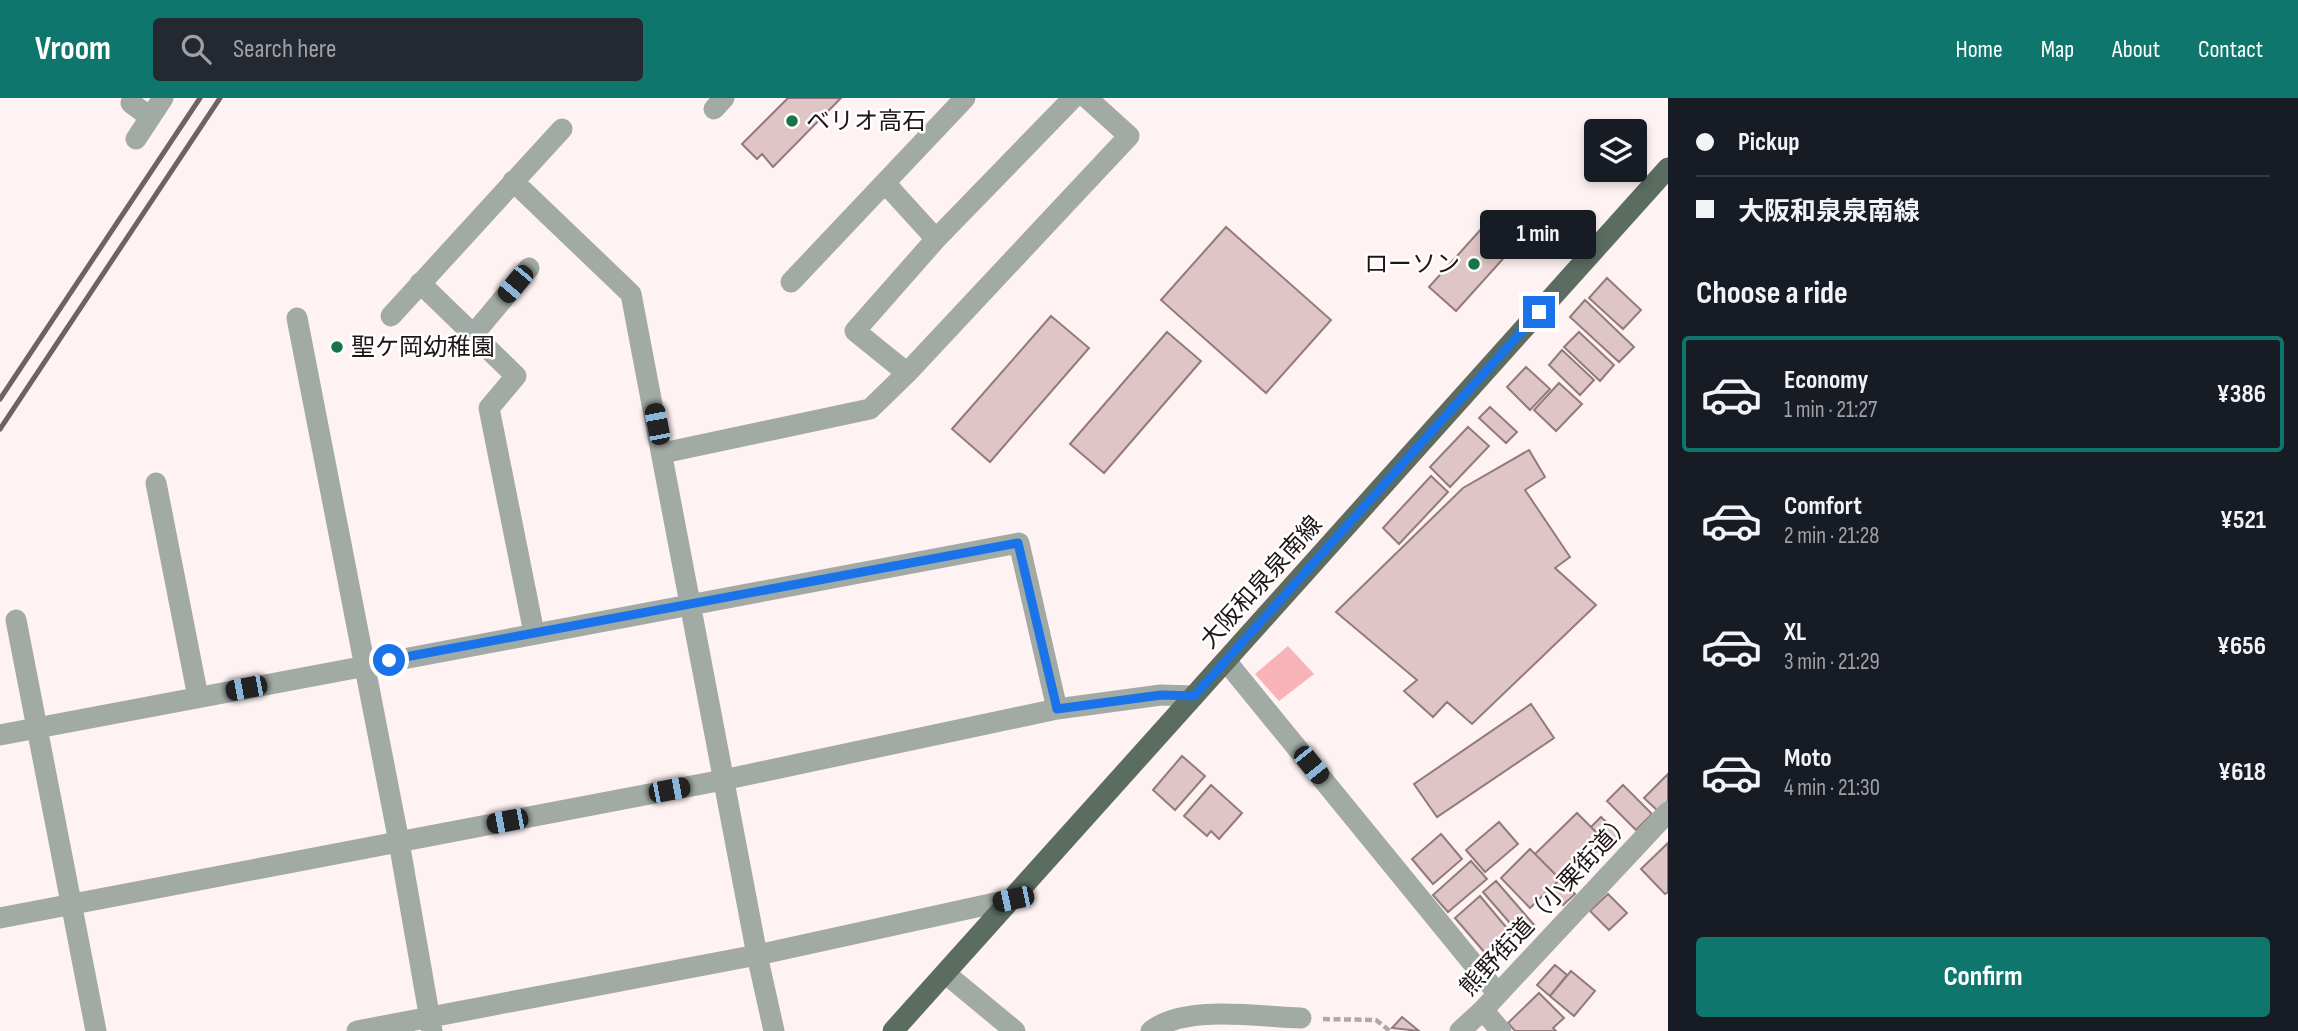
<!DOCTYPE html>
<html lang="en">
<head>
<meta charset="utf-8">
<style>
	body { margin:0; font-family:"Sofia Sans Condensed","Noto Sans JP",sans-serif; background:#242831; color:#f1f3f6; height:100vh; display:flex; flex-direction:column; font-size:26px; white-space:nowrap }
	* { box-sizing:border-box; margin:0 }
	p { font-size:23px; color:#9ea1a6 }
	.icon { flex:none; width:38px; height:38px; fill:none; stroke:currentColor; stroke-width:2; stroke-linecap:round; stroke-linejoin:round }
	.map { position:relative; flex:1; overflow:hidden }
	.sheet { display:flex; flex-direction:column; background:#171b24; width:630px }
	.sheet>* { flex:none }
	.guide { display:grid; align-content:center; height:154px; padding:0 28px; background:#171b24 }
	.controls { position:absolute; left:1584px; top:21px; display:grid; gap:14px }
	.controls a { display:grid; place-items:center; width:63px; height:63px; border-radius:7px; background:#171b24; box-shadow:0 4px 10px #0003; font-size:35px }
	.end { position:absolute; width:32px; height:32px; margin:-16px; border:9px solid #1a73e8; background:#fff; box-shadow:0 0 0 4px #fff }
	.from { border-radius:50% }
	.bubble { position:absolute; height:49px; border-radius:7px; background:#171b24; box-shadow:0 4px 10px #0003; font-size:23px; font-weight:700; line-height:49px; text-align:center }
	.car { position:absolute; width:21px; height:42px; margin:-21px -10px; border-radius:9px; box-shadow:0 0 5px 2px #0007; background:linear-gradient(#222 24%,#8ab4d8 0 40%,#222 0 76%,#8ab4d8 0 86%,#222 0) }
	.guide b { display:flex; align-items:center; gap:24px; height:66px; font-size:26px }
	.guide b+b { border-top:2px solid #363941 }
	.guide i { width:18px; height:18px; background:#f1f3f6 }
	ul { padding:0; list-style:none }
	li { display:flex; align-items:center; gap:21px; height:116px; margin:0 14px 10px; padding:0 14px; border:4px solid transparent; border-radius:7px }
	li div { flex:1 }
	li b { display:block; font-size:26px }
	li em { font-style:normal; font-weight:700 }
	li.selected { border-color:#0f766e }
	li>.icon { width:63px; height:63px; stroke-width:1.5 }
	h2 { padding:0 28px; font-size:32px; line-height:84px }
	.primary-button { display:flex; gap:14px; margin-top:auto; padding:14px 28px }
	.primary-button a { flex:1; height:80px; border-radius:7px; background:#0f766e; color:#fff; font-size:28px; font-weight:700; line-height:80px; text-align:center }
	header { display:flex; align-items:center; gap:42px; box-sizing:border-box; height:98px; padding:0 35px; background:#0f766e; color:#fff }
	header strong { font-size:33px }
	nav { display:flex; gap:38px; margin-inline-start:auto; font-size:24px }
	.search { width:490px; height:63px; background:#242831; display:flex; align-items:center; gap:18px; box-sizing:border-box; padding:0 24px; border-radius:7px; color:#9ea1a6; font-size:26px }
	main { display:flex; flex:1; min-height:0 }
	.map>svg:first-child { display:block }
	.green { fill:#f7b3b8 }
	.building { fill:#e0c5c6; stroke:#937a7c; stroke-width:2 }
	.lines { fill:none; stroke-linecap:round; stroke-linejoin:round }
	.path { stroke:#b2a7a8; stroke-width:4.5; stroke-dasharray:7 3.5; stroke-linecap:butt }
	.minor { stroke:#a1aaa4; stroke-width:21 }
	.major { stroke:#5b6c61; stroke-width:21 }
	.rail { stroke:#6d6364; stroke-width:5 }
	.route { stroke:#1a73e8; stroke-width:9 }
	.poi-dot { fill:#187449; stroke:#fff; stroke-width:2.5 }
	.labels { text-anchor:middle; stroke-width:5; stroke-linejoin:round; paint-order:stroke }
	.poi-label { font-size:24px; fill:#1f1516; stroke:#fff; text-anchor:start }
	.street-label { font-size:24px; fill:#1f1516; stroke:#fff }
</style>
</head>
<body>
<header>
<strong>Vroom</strong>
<div class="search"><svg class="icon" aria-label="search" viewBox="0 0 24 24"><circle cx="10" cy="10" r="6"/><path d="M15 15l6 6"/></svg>Search here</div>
<nav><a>Home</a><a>Map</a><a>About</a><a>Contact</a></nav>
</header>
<main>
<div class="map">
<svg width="1668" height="933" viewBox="0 0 1668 933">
	<rect width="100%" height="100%" fill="#fef2f3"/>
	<path class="green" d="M1288,548l26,28 -35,27 -24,-27z"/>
	<path class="building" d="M788,0h53l-68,69 -11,-13 -5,5 -15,-15z
		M1492,119l27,24 -63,70 -27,-24z
		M1226,129l105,93 -65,73 -105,-93z
		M1607,180l34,32 -18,19 -34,-31z
		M1585,202l49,47 -15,15 -49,-45z
		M1051,218l38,32 -99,114 -38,-33z
		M1167,234l34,29 -97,112 -34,-29z
		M1579,234l35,33 -14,16 -36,-34z
		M1562,252l32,30 -14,15 -31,-30z
		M1526,269l24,22 -20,21 -23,-23z
		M1559,285l23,21 -26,27 -22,-21z
		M1490,309l27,25 -11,11 -27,-25z
		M1468,329l21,19 -39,41 -20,-20z
		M1529,352l16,27 -20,13 45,67 -15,11 41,37 -124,119 -25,-22 -14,15 -29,-26 13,-11 -81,-68 127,-124z
		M1431,378l17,16 -49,52 -16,-16z
		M1531,606l23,34 -117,79 -23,-33z
		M1182,658l23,20 -30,34 -22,-20z
		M1668,676v27l-10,10 -14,-13z
		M1211,687l31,28 -23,26 -8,-8 -4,5 -23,-20z
		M1623,687l29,29 -16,16 -29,-29z
		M1577,715l29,29 -42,41 -29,-29z
		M1601,719l20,19 -11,11 -19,-20z
		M1499,724l19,22 -33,28 -19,-22z
		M1441,736l21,25 -29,25 -21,-25z
		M1668,745v49l-3,2 -24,-25z
		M1530,751l30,30 -30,29 -29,-30z
		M1471,763l16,18 -39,33 -15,-17z
		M1560,781l15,15 -12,11 -14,-15z
		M1496,783l39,45 -13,11 -39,-45z
		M1608,796l19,19 -18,17 -19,-19z
		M1480,798l31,37 -25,21 -31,-36z
		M1555,867l12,10 -17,21 -13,-11z
		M1571,873l24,20 -21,25 -24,-20z
		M1539,895l25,25 -11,10 3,3h-41l-7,-8z
		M1402,919l17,14 -27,-3z"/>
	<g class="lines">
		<path class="path" d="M1323,921l53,1 14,11"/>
		<path class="minor" d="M131,5l19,14
			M714,11l10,-11
			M136,41l27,-41
			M513,83l118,113 126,661 256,-56
			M885,85l51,56
			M791,184l174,-184
			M420,185l96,93 -27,32 45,225
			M391,218l171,-187
			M297,220l102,524 33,189
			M473,237l56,-67
			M907,275l-52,-42 81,-92 137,-141
			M663,355l207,-44 37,-36 222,-237 -42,-38
			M156,385l42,214
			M16,522l80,411
			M1226,563l272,333
			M0,637l1019,-192 38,166
			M0,820l723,-138 334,-71 104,-14 33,1
			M946,876l69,57
			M1483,912l18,21
			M357,933l400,-76 17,76
			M1151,933c35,-27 107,-14 150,-13
			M1460,933l23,-21 185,-198"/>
		<path class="major" d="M893,933l775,-863"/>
		<path class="rail" d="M0,301l200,-301
			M0,331l220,-331"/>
	</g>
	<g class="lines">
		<path class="route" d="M389,562l629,-117 39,166 104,-14 33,1 345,-384"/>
	</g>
	<g class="poi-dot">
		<circle cx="792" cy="23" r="7"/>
		<circle cx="1474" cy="166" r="7"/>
		<circle cx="337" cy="249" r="7"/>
	</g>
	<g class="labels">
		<g class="poi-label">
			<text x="806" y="31">ベリオ高石</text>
			<text x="1460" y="174" text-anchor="end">ローソン</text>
			<text x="351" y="257">聖ケ岡幼稚園</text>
		</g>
		<g class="street-label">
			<text transform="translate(1261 484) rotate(-48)" y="8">大阪和泉泉南線</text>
			<text transform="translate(1546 806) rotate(-47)" y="8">熊野街道（小栗街道）</text>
		</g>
	</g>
</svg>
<div class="controls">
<a><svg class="icon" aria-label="layers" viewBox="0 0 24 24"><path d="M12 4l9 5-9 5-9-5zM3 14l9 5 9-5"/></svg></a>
</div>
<i class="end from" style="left:389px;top:562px"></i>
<i class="end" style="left:1539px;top:214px"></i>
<div class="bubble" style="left:1480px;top:112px;width:116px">1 min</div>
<i class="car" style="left:515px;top:186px;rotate:220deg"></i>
<i class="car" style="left:657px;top:326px;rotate:349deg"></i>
<i class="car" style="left:246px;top:590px;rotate:259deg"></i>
<i class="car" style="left:1311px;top:667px;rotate:141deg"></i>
<i class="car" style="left:669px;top:692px;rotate:79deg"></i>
<i class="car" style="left:507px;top:723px;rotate:259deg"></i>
<i class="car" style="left:1013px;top:801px;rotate:258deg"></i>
</div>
<section class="sheet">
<div class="guide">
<b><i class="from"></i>Pickup</b>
<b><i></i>大阪和泉泉南線</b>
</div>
<h2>Choose a ride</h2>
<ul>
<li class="selected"><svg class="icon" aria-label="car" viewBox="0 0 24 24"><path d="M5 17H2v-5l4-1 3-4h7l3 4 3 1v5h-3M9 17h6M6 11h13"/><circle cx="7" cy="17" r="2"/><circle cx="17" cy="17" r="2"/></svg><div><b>Economy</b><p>1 min · 21:27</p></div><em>¥386</em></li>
<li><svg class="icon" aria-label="car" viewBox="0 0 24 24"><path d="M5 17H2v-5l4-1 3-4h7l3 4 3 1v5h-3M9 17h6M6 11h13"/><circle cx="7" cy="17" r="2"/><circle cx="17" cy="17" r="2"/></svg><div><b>Comfort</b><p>2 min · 21:28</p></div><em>¥521</em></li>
<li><svg class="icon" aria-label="car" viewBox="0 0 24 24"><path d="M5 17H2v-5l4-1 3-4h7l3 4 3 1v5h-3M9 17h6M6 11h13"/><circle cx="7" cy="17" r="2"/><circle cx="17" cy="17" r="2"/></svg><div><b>XL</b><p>3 min · 21:29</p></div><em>¥656</em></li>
<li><svg class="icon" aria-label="car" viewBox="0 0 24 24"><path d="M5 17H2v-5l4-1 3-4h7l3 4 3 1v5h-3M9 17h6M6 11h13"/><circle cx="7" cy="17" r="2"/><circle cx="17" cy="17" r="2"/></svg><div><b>Moto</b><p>4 min · 21:30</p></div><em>¥618</em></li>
</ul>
<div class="primary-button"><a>Confirm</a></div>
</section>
</main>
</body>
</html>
